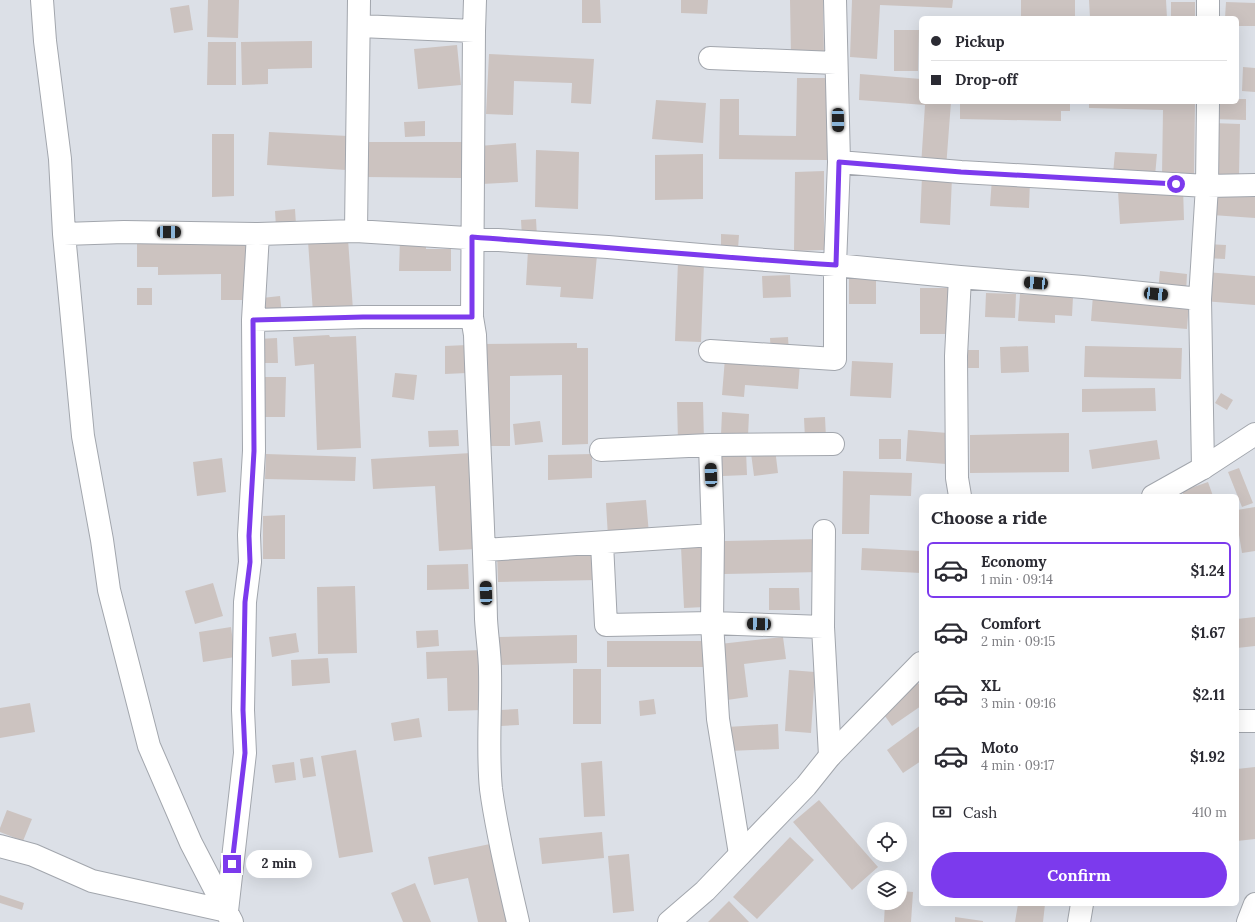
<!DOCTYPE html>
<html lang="en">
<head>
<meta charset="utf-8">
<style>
	body { margin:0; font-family:Lora,serif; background:#f7f7f7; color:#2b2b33; height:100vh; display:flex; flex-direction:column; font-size:15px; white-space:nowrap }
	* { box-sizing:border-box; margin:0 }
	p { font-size:13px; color:#7c7c81 }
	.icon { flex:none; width:22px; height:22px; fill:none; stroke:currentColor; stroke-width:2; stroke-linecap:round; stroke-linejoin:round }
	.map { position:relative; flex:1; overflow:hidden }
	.panel { position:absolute; left:919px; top:494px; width:320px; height:412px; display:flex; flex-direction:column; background:#fff; border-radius:6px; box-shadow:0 4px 16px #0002 }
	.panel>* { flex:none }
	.top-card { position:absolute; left:919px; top:16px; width:320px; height:88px; border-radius:6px; box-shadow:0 4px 16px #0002; display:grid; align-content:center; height:88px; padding:0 12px; background:#fff }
	.tools { position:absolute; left:867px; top:822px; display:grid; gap:8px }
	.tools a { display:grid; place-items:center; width:40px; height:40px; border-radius:50%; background:#fff; box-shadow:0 4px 16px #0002; font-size:20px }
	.end { position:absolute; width:18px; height:18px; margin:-9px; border:5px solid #7c3aed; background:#fff; box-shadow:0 0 0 2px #fff }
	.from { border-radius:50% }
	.bubble { position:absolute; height:28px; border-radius:14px; background:#fff; box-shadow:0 4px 16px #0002; font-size:13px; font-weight:800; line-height:28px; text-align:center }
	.car { position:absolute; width:12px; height:24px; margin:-12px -6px; border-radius:5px; box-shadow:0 0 3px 1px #0007; background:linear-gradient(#222 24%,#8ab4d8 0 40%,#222 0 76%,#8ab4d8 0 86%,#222 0) }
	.top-card b { display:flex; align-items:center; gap:14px; height:38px; font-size:15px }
	.top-card b+b { border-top:1px solid #e1e1e2 }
	.top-card i { width:10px; height:10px; background:#2b2b33 }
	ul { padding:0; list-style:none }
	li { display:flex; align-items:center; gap:12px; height:56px; margin:0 8px 6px; padding:0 4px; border:2px solid transparent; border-radius:6px }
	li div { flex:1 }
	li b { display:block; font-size:15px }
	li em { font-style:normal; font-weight:800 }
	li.selected { border-color:#7c3aed }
	li>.icon { width:36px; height:36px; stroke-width:1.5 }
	h2 { padding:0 12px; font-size:18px; line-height:48px }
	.pay { display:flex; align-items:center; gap:10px; height:44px; padding:0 12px; font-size:15px }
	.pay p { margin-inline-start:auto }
	.primary-button { display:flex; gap:8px; margin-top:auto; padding:8px 12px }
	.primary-button a { flex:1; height:46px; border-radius:24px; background:#7c3aed; color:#fff; font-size:16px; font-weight:800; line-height:46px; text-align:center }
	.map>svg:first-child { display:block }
	.building { fill:#ccc3c0 }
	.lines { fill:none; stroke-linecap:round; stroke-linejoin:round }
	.street-casing { stroke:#a2a6ad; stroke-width:24 }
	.secondary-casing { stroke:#a2a6ad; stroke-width:24 }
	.street { stroke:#fff; stroke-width:22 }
	.secondary { stroke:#fff; stroke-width:22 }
	.route { stroke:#7c3aed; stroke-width:5 }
</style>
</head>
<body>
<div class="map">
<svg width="1255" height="922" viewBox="0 0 1255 922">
	<rect width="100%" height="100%" fill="#dce0e7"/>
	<path class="building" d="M208,0h31l-1,38 -31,-1z
		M582,0h18l1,23h-19z
		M681,0h27l-1,14 -26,-1z
		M790,0h33l1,56h-33z
		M852,0h101l-1,8 -72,-3 -3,54 -27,-2z
		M1021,0h54v18h-54z
		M1089,0h77l1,18h-77z
		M1171,2h24v16h-24z
		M1226,2l29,1v23h-18v-8h-12z
		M189,5l4,25 -19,3 -4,-25z
		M894,30h25l-1,41h-24z
		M312,41v27l-44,1v15l-26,1 -1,-43z
		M208,42h28v43h-29z
		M457,45l4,40 -43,4 -4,-40z
		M489,54l105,5 -3,45 -20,-1 1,-20 -58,-2 -1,34 -27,-1z
		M1243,67l12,1v24l-13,-1z
		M860,74l61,5v23h30l-5,66 -25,-2 4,-61 -66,-5z
		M797,78h32l-1,82 -109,-1 1,-60h19v36l57,1z
		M1237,99h9v21l-35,-1 1,-17h25z
		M656,100l50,3 -3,40 -51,-4z
		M960,102h110v9h-9v10l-101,-2z
		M1089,102h106l-1,74 -32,-1 1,-65 -74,-2z
		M425,121v15l-20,1 -1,-15z
		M1213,123l27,1 -1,51 -28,-1z
		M269,132l79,4 -2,34 -79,-5z
		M212,134h22v62l-22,1z
		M366,142h96v36l-96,-1z
		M516,143l2,39 -36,2 -3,-38z
		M536,150l43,2 -1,57 -43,-2z
		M1115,152l42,2 -2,22 -42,-2z
		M703,154v45l-48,1v-45z
		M824,171v79l-30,1 1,-79z
		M922,176l30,1 -2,48 -30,-2z
		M992,178l38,3 -1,27 -39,-2z
		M1183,187l1,33 -64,4 -2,-33z
		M1213,190l42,3v25l-43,-3z
		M295,209l1,16 -20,2 -1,-16z
		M536,219l1,18h-15l-1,-17z
		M721,234l18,1 -1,14 -17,-1z
		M400,238h26v11h25v22h-52z
		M348,239l5,71 -40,3 -5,-72z
		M251,242l1,58h-31v-26l-63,1v-8h-21v-23z
		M1206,244l20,1 -1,14 -20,-1z
		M528,250l69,5 -4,44 -33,-2 1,-10 -35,-2z
		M678,261l26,2 -3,79 -26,-1z
		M1160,271l27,3 -1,19 -28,-2z
		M1206,272l49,4v29l-52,-4z
		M790,275l1,22 -28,1 -1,-22z
		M876,276v28h-27v-27z
		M137,288h15v17h-15z
		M920,288h29l1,46h-30z
		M986,293l30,1 -1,24 -30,-1z
		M1020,294l53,3 -1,19 -17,-1v8l-37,-2z
		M1093,295l96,8 -2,26 -96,-8z
		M280,296l2,18 -18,2 -2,-18z
		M329,335l1,2 26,-1 5,112 -44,2 -3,-86 -19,2 -2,-29z
		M788,337l1,16 -18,1 -1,-16z
		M277,338l1,25h-19l-1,-24z
		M577,343v5h11v96l-26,1v-70l-52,1v70h-25l-4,-102z
		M467,345v28l-22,1v-28z
		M1028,346l1,26 -28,1 -1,-26z
		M1085,346l97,2 -1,31 -97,-2z
		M964,350h15v18h-15z
		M725,358l75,5 -2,26 -53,-4 -1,12 -22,-2z
		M852,361l41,2 -2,35 -41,-2z
		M395,373l22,2 -3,25 -22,-3z
		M260,377h26l-1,40h-26z
		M1155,388l1,23 -74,1v-23z
		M1221,393l12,7 -6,10 -12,-7z
		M677,402h26l1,39 -26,1z
		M722,412l27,2 -1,22 -27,-1z
		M825,417l1,21 -21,1 -1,-21z
		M540,421l3,21 -28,3 -2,-21z
		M458,430l1,16 -30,1 -1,-16z
		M908,430l40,3 -2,31 -40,-3z
		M1069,433v39l-99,1v-38z
		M879,439h22v20h-22z
		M1157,440l3,19 -68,10 -3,-19z
		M775,449l3,24 -24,3 -3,-23z
		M746,451l1,24 -24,1 -2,-23z
		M471,453l5,96 -37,2 -4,-65 -62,3 -2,-30z
		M266,454l90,3 -1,24 -90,-2z
		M592,454v24l-44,2v-25z
		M222,458l4,34 -29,4 -4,-34z
		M1239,468l14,35 -11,4 -14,-35z
		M843,471l69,2 -1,23 -41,-1 -1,39h-27z
		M1208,482l5,14h-29l-2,-5z
		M646,500l3,34 -41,3 -2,-34z
		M1255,507v44l-13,2 -5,-30v-13z
		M285,515v44h-22v-43z
		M820,539l1,33 -97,2v-33z
		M701,546l4,61 -21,1 -3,-61z
		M862,548l59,3v22l-60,-3z
		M597,550l1,30 -100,2 -1,-30z
		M468,564l1,25 -42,1v-25z
		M213,583l10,33 -28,8 -10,-33z
		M355,586l2,67 -39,1 -1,-67z
		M769,588h30l1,22h-31z
		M1255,617v29l-18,2v-29z
		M231,627l4,30 -32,5 -4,-30z
		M438,630l1,16 -22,2 -1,-17z
		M296,633l3,19 -27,5 -3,-20z
		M577,635v28l-78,2 -1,-28z
		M783,637l3,22 -42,5 4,33 -21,3 -7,-56z
		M607,641h100v26h-100z
		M482,650l2,60 -36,1 -1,-33 -20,1 -1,-27z
		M328,658l2,25 -38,3 -1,-26z
		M573,669h28v55h-28z
		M789,670l26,2 -4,61 -26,-2z
		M918,683l3,4v19l-29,20 -12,-17z
		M654,699l2,15 -16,2 -1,-15z
		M30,703l5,29 -35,6v-30z
		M518,709l1,16 -18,1 -1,-16z
		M419,718l3,19 -28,4 -3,-18z
		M778,724l1,25 -50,2 -2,-24z
		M921,725v36l-18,12 -16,-23z
		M356,750l17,102 -34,6 -18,-102z
		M313,757l3,19 -13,2 -3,-19z
		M602,761l3,55 -21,1 -3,-54z
		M294,762l2,18 -21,3 -3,-18z
		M1255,767v72l-18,2v-72z
		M819,800l59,67 -26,23 -59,-68z
		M7,810l25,9 -9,22 -23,-9v-4z
		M602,832l2,26 -62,6 -3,-26z
		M790,837l24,23 -57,59 -24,-22z
		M490,844l17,78h-29l-10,-44 -34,7 -6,-28z
		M629,854l5,57 -21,2 -5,-57z
		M415,883l16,39h-28l-12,-29z
		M900,891l13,1 -2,30h-27l1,-19h15z
		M0,895l24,8 -2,7 -22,-7z
		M729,901l20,21h-41z
		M1018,904h27l-2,18h-28z
		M955,917l28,4v1h-28z"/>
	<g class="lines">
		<defs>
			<path id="street" d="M42,0l3,41 15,118 4,75 19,202 19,104 7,50 40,156 42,97 41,79
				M475,0l-1,31 -2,286 3,18c3,95 9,190 11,284 1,18 4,35 4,52 1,39 -3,78 1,118 6,45 17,89 27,133
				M1208,0v18
				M360,26l114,5
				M710,58l126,5
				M839,162l122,10 246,14 48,-1
				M356,231l3,-231
				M64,234l60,-2 134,2 98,-3 252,16 104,9 123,9 125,12 123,10 117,12
				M960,277l-4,79 1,122 3,18
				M253,320l110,-3h109
				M710,351l125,8v-94l4,-103 -4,-162
				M710,445l3,90 -1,88 6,96 22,135
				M601,450l109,-5 123,-1
				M1203,468l-3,-169 7,-113 1,-84
				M824,531l-1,96 7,129
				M602,543l4,82 106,-2 111,4
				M485,550l228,-15
				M1237,721h18
				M0,846l33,9 59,26 135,30 18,-158 -2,-43 2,-108 5,-40 -1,-27 5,-84 -1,-131 5,-86
				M1079,922l3,-18
				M1248,922l7,-18"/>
			<path id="secondary" d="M1153,496l50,-28 52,-34
				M669,922l36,-31 101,-105 24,-30 91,-93"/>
		</defs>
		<use href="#street" class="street-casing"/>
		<use href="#secondary" class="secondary-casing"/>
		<use href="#street" class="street"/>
		<use href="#secondary" class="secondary"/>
	</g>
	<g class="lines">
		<path class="route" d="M232,864l13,-111 -2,-43 2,-108 5,-40 -1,-26 5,-85 -1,-131 110,-3h109v-80c121,9 242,20 364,28l3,-103 122,10 215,12"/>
	</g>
</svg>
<div class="tools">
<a><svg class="icon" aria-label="locate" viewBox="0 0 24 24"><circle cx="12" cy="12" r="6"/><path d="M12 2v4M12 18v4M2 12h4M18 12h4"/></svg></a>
<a><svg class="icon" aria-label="layers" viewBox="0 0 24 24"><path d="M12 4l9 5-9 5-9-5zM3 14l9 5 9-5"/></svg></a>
</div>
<i class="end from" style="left:1176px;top:184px"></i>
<i class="end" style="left:232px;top:864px"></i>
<div class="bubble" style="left:246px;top:850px;width:66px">2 min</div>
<i class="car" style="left:838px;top:120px;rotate:179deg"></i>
<i class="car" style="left:169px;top:232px;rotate:91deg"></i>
<i class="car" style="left:1036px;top:283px;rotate:274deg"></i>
<i class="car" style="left:1156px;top:294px;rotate:96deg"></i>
<i class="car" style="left:711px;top:475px;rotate:358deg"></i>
<i class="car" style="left:486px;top:593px;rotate:358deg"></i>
<i class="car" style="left:759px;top:624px;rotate:272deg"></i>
<div class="top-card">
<b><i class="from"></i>Pickup</b>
<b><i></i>Drop-off</b>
</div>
<section class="panel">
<h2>Choose a ride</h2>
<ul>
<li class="selected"><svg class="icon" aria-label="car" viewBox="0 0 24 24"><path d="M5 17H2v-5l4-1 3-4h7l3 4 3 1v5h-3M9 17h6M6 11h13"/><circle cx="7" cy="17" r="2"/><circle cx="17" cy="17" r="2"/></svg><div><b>Economy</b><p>1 min · 09:14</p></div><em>$1.24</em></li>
<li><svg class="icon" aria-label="car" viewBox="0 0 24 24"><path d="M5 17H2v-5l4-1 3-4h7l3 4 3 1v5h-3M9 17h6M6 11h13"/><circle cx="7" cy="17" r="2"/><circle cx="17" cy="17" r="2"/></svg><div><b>Comfort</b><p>2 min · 09:15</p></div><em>$1.67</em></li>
<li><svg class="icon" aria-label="car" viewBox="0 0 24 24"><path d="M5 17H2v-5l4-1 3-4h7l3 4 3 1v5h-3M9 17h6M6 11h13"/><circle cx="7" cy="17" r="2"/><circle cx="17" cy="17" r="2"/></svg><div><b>XL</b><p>3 min · 09:16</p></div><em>$2.11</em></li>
<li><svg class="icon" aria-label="car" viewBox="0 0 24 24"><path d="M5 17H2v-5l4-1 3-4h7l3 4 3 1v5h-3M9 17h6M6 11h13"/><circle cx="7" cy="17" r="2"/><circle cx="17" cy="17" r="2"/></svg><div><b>Moto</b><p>4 min · 09:17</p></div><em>$1.92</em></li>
</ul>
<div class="pay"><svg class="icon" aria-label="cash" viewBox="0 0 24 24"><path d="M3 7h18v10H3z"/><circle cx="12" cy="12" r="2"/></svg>Cash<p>410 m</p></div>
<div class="primary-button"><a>Confirm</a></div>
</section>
</div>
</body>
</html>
